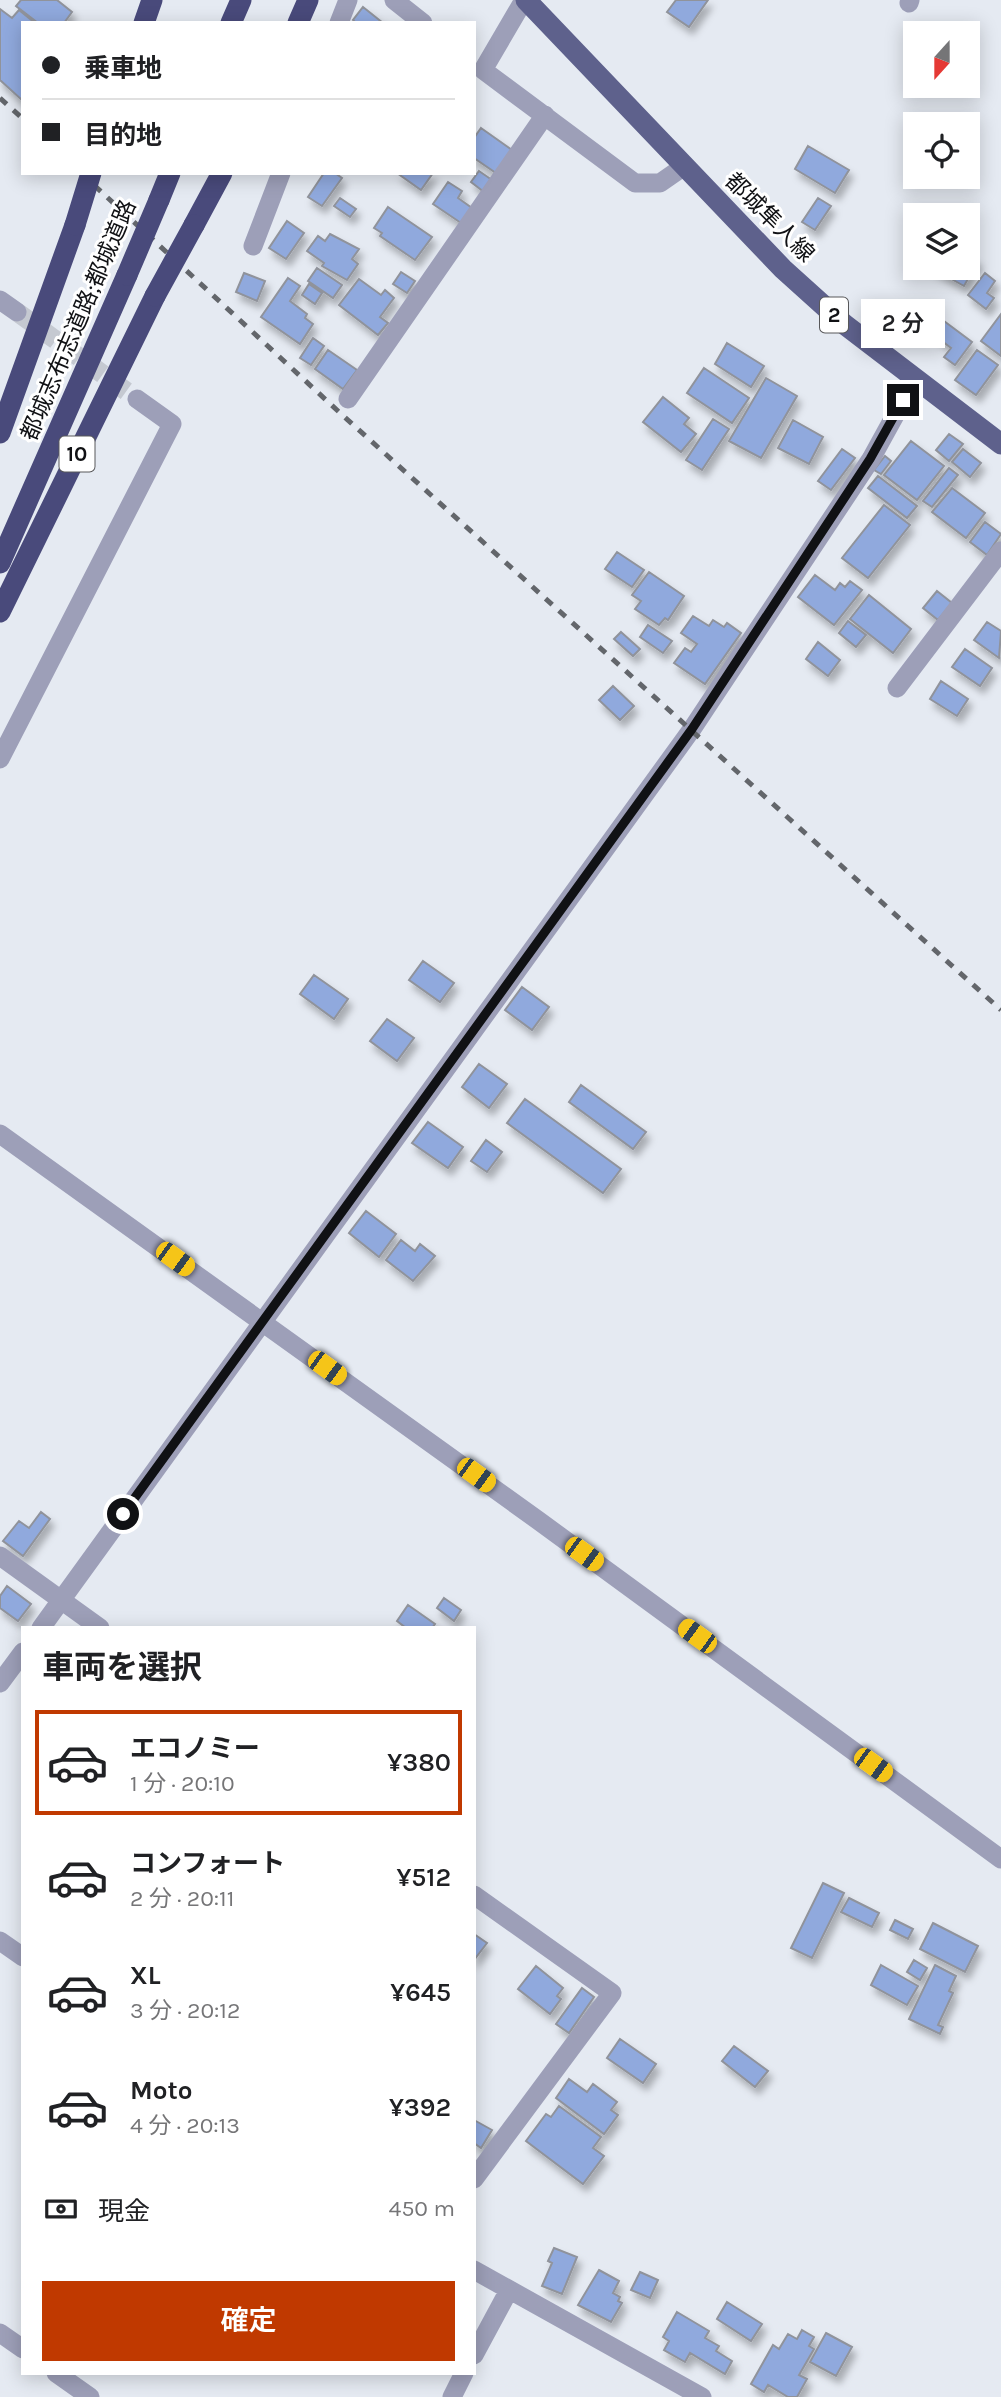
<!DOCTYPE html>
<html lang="ja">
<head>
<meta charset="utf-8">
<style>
	body { margin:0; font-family:Karla,"Noto Sans JP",sans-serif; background:#f6f6f6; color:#202124; height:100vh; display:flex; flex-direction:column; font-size:26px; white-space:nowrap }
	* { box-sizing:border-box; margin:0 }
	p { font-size:23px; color:#757577 }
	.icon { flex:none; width:38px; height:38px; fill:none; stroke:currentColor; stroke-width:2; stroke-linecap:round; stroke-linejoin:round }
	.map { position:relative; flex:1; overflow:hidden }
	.drawer { position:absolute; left:21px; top:1626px; width:455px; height:749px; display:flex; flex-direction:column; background:#fff; border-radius:0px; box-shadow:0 4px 18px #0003 }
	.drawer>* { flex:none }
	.guide { position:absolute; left:21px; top:21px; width:455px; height:154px; border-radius:0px; box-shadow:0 4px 18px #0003; display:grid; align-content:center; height:154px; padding:0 21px; background:#fff }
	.needle { width:46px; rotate:201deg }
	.buttons { position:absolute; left:903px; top:21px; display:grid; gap:14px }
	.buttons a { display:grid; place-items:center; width:77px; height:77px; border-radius:0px; background:#fff; box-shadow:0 4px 18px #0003; font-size:35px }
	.end { position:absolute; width:32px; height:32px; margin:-16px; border:9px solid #101114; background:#fff; box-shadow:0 0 0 4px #fff }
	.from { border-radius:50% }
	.bubble { position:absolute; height:49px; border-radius:0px; background:#fff; box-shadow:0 4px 18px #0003; font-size:23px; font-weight:600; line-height:49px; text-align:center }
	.car { position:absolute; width:21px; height:42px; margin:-21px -10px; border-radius:9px; box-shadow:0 0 5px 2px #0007; background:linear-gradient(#f5c518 24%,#345 0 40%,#f5c518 0 76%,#345 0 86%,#f5c518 0) }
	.guide b { display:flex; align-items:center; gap:24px; height:66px; font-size:26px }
	.guide b+b { border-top:2px solid #e0e0e0 }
	.guide i { width:18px; height:18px; background:#202124 }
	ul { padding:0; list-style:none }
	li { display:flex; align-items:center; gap:21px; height:105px; margin:0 14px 10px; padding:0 7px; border:4px solid transparent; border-radius:0px }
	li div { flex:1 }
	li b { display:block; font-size:26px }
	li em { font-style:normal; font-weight:600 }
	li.on { border-color:#c03900 }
	li>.icon { width:63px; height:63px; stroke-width:1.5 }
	h2 { padding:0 21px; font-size:32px; line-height:84px }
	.pay { display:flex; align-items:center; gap:18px; height:77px; padding:0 21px; font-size:26px }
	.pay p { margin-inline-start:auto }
	.cta { display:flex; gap:14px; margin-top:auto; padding:14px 21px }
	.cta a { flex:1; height:80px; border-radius:0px; background:#c03900; color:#fff; font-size:28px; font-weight:600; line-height:80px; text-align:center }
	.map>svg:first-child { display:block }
	.building { fill:#90a9dd; stroke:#90939b; stroke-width:2; filter:url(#shadow) }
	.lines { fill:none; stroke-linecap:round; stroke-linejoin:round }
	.street-tunnel { stroke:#c5c9d1; stroke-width:19; stroke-dasharray:19 10; stroke-linecap:butt }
	.street { stroke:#9d9fb8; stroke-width:19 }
	.primary { stroke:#5e618c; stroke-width:21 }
	.highway { stroke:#494a7b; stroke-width:21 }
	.rail { stroke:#63666b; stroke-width:5; stroke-dasharray:9 9; stroke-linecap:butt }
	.highway-bridge { stroke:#494a7b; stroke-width:21 }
	.route { stroke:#101114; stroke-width:9 }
	.labels { text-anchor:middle; stroke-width:6; stroke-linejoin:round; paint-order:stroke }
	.shield { fill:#fff; stroke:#58585a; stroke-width:2 }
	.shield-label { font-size:21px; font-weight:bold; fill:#101114 }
	.street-label { font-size:23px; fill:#101114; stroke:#fff }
</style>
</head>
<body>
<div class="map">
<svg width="1001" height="2397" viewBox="0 0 1001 2397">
	<defs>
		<filter id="shadow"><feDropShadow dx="4" dy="7" stdDeviation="3.5" flood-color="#0004"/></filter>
	</defs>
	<rect width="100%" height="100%" fill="#e5eaf2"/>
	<path class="building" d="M21,0h36l15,12 -8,11h-26l-22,-17z
		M676,0h32l-19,27 -22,-15z
		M363,7l20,16h-27l-3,-3z
		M0,9l12,9 7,-8 16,13h-12v78l-23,-21z
		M481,128l31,22 -16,23 -22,-15v-20z
		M808,146l41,24 -14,23 -40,-24z
		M479,171l13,9 -8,12 -13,-10z
		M324,173h11l7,5 -20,28 -14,-9z
		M397,173h36l-12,17z
		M448,182l14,9 -4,7 14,10 -11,15 -28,-19z
		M340,198l16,11 -6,8 -16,-11z
		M818,198l13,8 -16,24 -13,-8z
		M388,207l44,30 -17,23 -35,-24 2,-3 -8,-5z
		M287,221l17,12 -18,26 -17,-11z
		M330,234l29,15 -7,10 6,5 -11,16 -25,-14 2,-3 -17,-12 11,-15 7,5z
		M968,255l10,6 -14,25 -32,-18h36z
		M317,268l25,17 -9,13 -25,-17z
		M401,272l14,9 -8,12 -14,-9z
		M244,273l21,8 -8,20 -21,-9z
		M985,273l10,8 -8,12 7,5 -8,11 -18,-14z
		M288,278l12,8 -10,15 17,13 -2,4 8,6 -13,20 -39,-27z
		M359,279l22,16 4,-5 9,8 -14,19 8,6 -10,12 -39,-30z
		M309,284l13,9 -7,11 -13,-9z
		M1001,314v42l-20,-15z
		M944,321l28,21 -17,23 -11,-8 7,-9 -17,-13z
		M313,338l11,8 -13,19 -11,-7z
		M727,343l37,23 -13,21 -36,-23z
		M328,350l29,20 -14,19 -28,-20z
		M977,350l21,15 -22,30 -21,-15z
		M704,368l45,30 -17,25 -45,-30z
		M766,378l31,18 -36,62 -32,-17z
		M663,397l26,21 -5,6 12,10 -15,18 -38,-30z
		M713,419l16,10 -27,41 -16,-10z
		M793,420l30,17 -14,27 -31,-16z
		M949,434l14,10 -14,17 -13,-11z
		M911,441l33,25 -27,34 -33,-25z
		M842,449l13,9 -24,32 -13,-9z
		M963,449l18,14 -11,14 -18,-15z
		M885,456l6,5 -10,13 -7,-4z
		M949,468l9,7 -26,32 -9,-6z
		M878,476l39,30 -10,12 -39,-30z
		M952,488l33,25 -19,25 -34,-26z
		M884,505l26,20 -42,53 -26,-20z
		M985,522l16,12 -14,21 -17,-13z
		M617,552l27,18 -12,17 -27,-18z
		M649,572l35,24 -16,24 -3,-2 -6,7 -24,-16 6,-8 -9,-6z
		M815,575l20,15 5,-7 5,4 5,-6 12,9 -28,35 -36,-28z
		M937,591l15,12 -14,17 -15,-12z
		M869,595l42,34 -18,24 -43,-34z
		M693,616l16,10 4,-6 11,7 3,-4 14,10 -36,51 -31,-21 11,-15 6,4 6,-8 -16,-11z
		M848,621l18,14 -10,12 -17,-14z
		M987,622l14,9 -2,27 -25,-18z
		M648,625l24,16 -9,12 -23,-16z
		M621,632l19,17 -7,7 -19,-17z
		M818,642l22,18 -12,16 -22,-17z
		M965,649l27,19 -12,18 -28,-19z
		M941,681l27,18 -11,17 -27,-17z
		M613,686l21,20 -14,14 -21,-20z
		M423,961l31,22 -14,19 -31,-22z
		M314,975l34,24 -14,20 -34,-25z
		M522,987l27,20 -17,23 -27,-20z
		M387,1019l27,19 -17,23 -27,-20z
		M479,1064l28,20 -18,24 -27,-21z
		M581,1085l65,47 -13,17 -64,-47z
		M525,1099l96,70 -18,24 -96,-70z
		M428,1122l35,25 -15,21 -36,-25z
		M486,1140l16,12 -15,20 -16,-11z
		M366,1211l30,23 -17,23 -30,-24z
		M401,1240l14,11 5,-7 15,12 -22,25 -27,-21z
		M41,1512l9,7 -27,37 -20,-15 16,-20 10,7z
		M7,1586l24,18 -13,17 -18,-13v-12z
		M444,1598l17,12 -7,11 -17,-13z
		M408,1605l27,19 -3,4h-26l-9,-7z
		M823,1883l21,10 -32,65 -21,-10z
		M849,1898l30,15 -7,14 -31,-15z
		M895,1920l18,9 -5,10 -18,-9z
		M933,1923l45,23 -13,26 -45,-23z
		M474,1934l13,9 -13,17z
		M914,1960l13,8 -7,12 -13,-8z
		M881,1965l37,21 -11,19 -36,-20z
		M935,1965l21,11 -7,15 4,2 -15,32 5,2 -3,7 -31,-15z
		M536,1966l27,22 -6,8 4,3 -11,15 -32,-25z
		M582,1988l12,9 -25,36 -13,-9z
		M620,2039l36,25 -13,19 -36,-25z
		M734,2046l34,25 -13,16 -33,-26z
		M569,2079l18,13 6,-8 24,18 -6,8 7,5 -14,19 -48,-36z
		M559,2106l42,31 -8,11 11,8 -21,28 -57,-43 20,-27 5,3z
		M474,2120l18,10 -11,18 -7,-5z
		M554,2248l23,9 -15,37 -20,-8 10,-23 -4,-2z
		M599,2270l20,11 -6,12 7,4 -2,4 4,2 -11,19 -33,-17z
		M640,2272l18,8 -8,18 -19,-8z
		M727,2302l35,22 -11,17 -34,-22z
		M677,2312l32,19 -4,7 14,8 -3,5 16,10 -7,13 -35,-21 -5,9 -21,-12 5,-9 -6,-4z
		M802,2330l12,7 -5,9 5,3 -15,26 8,4 -10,18h-9l-20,-12 -4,7 -13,-8 22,-39 6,4 9,-15 9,5z
		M826,2333l26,14 -16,29 -26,-14z"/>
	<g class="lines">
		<path class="street-tunnel" d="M17,312l120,87"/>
		<path class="street" d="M394,0l29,23
			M524,0l-41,70 152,113h25l23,-16
			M909,3l1,-3
			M339,23l9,-23
			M253,246l28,-73
			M0,300l17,12
			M348,399l197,-284
			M897,688l104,-137
			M0,759l172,-335 -35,-25
			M0,1134l539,387 462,338
			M0,1556l100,72
			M41,1628l651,-899 179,-270 44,-80
			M0,1683l23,-31
			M474,1895l138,98 -138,186
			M0,1941l23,16
			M474,2270l228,127
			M0,2333l23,16
			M474,2355l35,-65
			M56,2373l34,24
			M452,2397l12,-24"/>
		<path class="primary" d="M526,0l257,269 61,55 157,120"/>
		<path class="highway" d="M144,23l8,-23
			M231,23l10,-23
			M298,23l10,-23
			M159,200l11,-27
			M194,225l28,-52
			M0,433l75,-208
			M0,563l127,-288
			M0,612l155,-316"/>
		<path class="rail" d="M0,98l23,21
			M81,173l258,239 662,598"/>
		<path class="highway-bridge" d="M75,225l16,-52
			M127,275l32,-75
			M155,296l39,-71"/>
	</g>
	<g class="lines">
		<path class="route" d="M123,1514l569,-785 178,-270 33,-59"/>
	</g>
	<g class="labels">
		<g class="shield">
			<rect x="820" y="297.5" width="28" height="35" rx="5"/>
			<rect x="59.5" y="436.5" width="35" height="35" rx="5"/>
		</g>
		<g class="shield-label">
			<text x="834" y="322">2</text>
			<text x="77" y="461">10</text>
		</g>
		<g class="street-label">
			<text transform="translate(770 217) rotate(45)" y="8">都城隼人線</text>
			<text transform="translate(78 320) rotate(-67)" y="8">都城志布志道路;都城道路</text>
		</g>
	</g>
</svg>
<div class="buttons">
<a><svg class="needle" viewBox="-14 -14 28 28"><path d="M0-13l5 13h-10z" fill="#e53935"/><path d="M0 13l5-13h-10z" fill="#757577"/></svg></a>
<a><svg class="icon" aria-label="locate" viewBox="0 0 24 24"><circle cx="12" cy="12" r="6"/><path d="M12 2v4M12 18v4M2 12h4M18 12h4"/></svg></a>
<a><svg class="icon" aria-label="layers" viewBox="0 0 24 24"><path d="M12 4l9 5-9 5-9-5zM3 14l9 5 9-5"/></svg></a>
</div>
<i class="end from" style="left:123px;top:1514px"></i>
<i class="end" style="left:903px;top:400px"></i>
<div class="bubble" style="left:861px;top:299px;width:84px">2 分</div>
<i class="car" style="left:175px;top:1259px;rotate:126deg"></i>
<i class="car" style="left:327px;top:1368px;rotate:126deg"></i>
<i class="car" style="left:476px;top:1475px;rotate:126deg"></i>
<i class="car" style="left:584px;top:1554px;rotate:126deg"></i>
<i class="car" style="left:697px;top:1636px;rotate:306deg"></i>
<i class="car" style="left:873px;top:1765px;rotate:126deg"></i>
<div class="guide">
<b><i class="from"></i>乗車地</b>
<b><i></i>目的地</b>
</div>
<section class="drawer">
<h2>車両を選択</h2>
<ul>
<li class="on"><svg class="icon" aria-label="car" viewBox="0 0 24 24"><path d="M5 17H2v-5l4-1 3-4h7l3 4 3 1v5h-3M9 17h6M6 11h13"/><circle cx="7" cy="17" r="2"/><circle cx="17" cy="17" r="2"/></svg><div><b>エコノミー</b><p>1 分 · 20:10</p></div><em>¥380</em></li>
<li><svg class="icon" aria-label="car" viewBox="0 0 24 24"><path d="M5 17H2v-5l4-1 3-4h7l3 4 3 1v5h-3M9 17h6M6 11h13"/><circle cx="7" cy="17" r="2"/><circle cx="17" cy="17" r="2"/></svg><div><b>コンフォート</b><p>2 分 · 20:11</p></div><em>¥512</em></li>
<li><svg class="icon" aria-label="car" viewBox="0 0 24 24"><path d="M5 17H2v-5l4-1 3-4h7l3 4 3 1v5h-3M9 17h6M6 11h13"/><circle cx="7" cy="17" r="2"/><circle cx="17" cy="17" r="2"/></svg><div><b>XL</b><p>3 分 · 20:12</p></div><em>¥645</em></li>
<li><svg class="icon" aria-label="car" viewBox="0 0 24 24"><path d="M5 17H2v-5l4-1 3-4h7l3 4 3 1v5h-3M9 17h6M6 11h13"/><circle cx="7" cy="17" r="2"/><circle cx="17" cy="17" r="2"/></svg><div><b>Moto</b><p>4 分 · 20:13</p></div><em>¥392</em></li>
</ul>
<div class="pay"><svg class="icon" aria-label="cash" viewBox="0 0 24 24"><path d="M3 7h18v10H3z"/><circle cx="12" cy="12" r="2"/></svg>現金<p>450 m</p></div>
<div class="cta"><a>確定</a></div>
</section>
</div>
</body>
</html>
